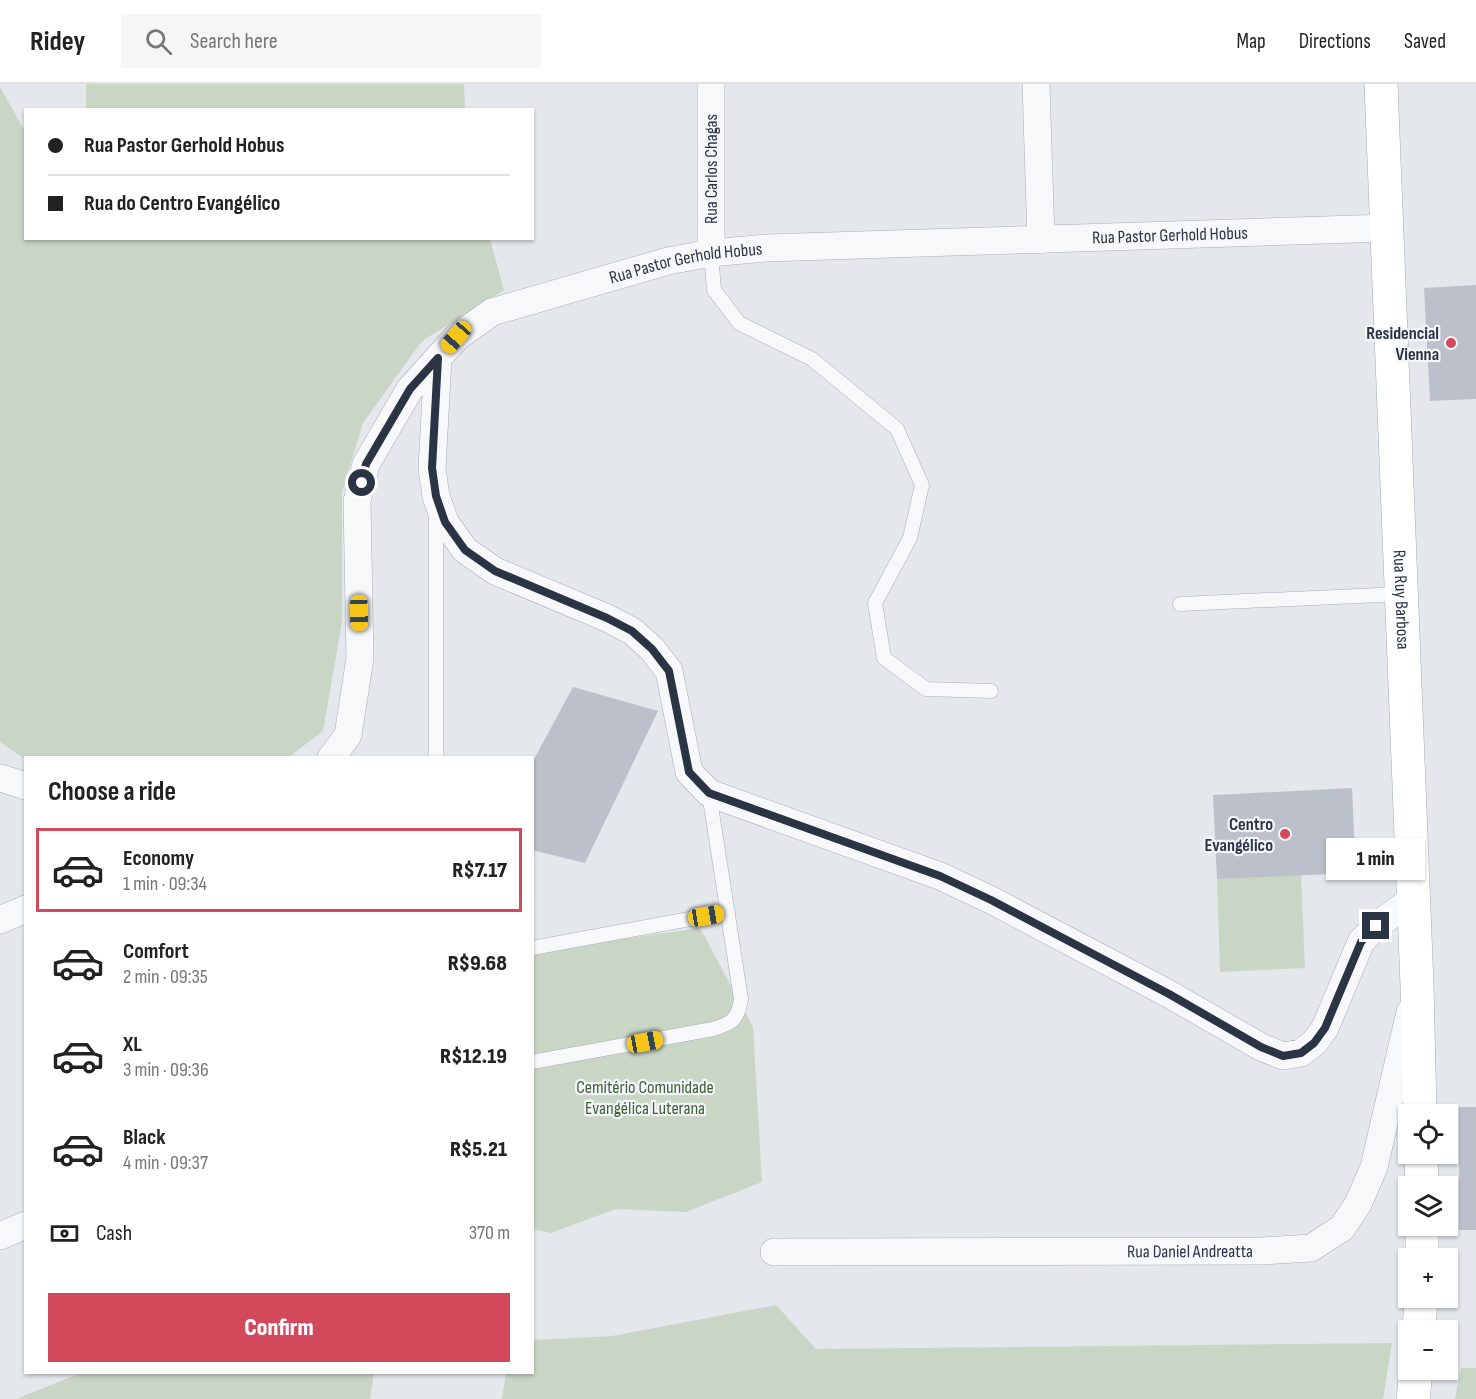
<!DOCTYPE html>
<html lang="en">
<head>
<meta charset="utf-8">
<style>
	body { margin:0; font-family:"Sofia Sans Condensed",sans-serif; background:#f6f6f6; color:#222; height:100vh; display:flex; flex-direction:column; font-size:22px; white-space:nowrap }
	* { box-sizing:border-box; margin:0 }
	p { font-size:20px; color:#767676 }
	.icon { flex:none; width:33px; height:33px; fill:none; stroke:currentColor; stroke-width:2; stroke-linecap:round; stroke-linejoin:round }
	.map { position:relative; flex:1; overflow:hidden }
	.drawer { position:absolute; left:24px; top:672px; width:510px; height:618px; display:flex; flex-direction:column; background:#fff; border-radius:0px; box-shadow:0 2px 4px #0004 }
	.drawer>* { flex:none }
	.banner { position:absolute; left:24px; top:24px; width:510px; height:132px; border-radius:0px; box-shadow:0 2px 4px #0004; display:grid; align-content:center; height:132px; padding:0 24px; background:#fff }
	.fabs { position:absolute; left:1398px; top:1020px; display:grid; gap:12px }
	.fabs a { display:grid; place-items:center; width:60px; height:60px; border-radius:0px; background:#fff; box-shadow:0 2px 4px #0004; font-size:30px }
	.end { position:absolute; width:27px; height:27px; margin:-14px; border:8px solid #2b3445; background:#fff; box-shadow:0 0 0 3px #fff }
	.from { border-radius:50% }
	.bubble { position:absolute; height:42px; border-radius:0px; background:#fff; box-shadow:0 2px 4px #0004; font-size:20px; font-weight:800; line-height:42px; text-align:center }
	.car { position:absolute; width:18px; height:36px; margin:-18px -9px; border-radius:8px; box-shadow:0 0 4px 2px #0007; background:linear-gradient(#f5c518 24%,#345 0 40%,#f5c518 0 76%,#345 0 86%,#f5c518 0) }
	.banner b { display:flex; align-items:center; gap:21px; height:57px; font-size:22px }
	.banner b+b { border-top:2px solid #e0e0e0 }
	.banner i { width:15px; height:15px; background:#222 }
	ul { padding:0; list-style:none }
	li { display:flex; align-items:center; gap:18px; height:84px; margin:0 12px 9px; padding:0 12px; border:3px solid transparent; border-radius:0px }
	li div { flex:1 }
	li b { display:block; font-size:22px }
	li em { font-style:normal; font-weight:800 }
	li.selected { border-color:#d1495b }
	li>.icon { width:54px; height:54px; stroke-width:1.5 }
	h2 { padding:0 24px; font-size:27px; line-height:72px }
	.pay { display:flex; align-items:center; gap:15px; height:66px; padding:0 24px; font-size:22px }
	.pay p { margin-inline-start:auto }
	.button { display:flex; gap:12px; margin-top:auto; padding:12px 24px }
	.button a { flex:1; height:69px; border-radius:0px; background:#d1495b; color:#fff; font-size:24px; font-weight:800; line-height:69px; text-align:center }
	header { display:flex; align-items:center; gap:36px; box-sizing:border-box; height:84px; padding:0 30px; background:#fff; border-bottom:2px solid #e0e0e0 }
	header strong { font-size:28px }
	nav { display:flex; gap:33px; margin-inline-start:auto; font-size:21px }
	.search { width:420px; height:54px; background:#f6f6f6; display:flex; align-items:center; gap:15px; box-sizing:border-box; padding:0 21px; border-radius:0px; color:#767676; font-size:22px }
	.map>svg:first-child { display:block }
	.green { fill:#c9d6c5 }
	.building { fill:#bbc0ca }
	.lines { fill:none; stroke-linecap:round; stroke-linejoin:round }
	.service-casing { stroke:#a9aeb7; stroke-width:15 }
	.minor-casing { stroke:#a9aeb7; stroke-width:28 }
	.primary-casing { stroke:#a3abb8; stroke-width:34 }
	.service { stroke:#f7f8fa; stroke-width:14 }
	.minor { stroke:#f7f8fa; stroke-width:27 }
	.primary { stroke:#fff; stroke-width:33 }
	.route { stroke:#2b3445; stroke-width:8 }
	.poi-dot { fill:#d1495b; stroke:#f4f6f9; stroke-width:2 }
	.labels { text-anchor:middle; stroke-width:4.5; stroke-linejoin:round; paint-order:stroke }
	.street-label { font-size:18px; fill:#2b3445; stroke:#f4f6f9 }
	.poi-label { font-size:18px; font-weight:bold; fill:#2b3445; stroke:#f4f6f9; text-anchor:end }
	.park-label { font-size:18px; fill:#3f6138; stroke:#f4f6f9 }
</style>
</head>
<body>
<header>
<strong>Ridey</strong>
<div class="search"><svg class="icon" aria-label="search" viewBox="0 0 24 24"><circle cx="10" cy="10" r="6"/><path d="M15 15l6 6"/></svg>Search here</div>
<nav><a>Map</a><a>Directions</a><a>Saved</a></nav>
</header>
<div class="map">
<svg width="1476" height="1315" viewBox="0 0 1476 1315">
	<rect width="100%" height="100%" fill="#e4e7ec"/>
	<path class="green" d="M86,0h378l1,25h-379z
		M0,3l23,41 2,1 1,109 464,1 14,51 -82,51 -59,82 -21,69v130l-19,109 -34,26 -264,2 -25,-17z
		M1301,791l4,93 -85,4 -3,-93z
		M700,844l53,99 9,155 -76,30 -70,-3 -65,24 -18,-4 -1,-277z
		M776,1221l40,44 576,-6 -9,56h-881l4,-26 26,-1 1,-32 79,-4z
		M1461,1284h15v31h-21z
		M81,1289l1,-1 292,1 -4,26h-354z"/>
	<path class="building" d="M1476,201v114l-46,2 -6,-113z
		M573,603l85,24 -73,152 -53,-13v-87z
		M1352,704l4,85 -139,6 -4,-84z
		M1459,1023h17v123h-17z"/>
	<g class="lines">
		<defs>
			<path id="service" d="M711,169l3,37 25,33 73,36 85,70 25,56 -12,53 -35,65 9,55 42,31 65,2
				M436,432v242
				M1180,520l222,-10
				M532,864l196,-36
				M532,978l181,-33c19,-6 25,-9 28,-30l-32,-206"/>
			<g id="minor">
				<path d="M711,0v169"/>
				<path d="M1036,0l5,156"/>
				<path d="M438,274l-6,111 4,27 9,26 20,28 30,21 112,47 25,13 20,18 17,22 20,101 20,21 231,83 51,24 178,94 92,53 22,9 18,-3 13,-10 11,-15 36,-86 15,-16 37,-27"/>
				<path id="s1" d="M331,674l17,-23 12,-77 -3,-157 9,-37 44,-75 47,-52 35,-25 176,-51 43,-8 56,-5 620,-20"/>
				<path d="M0,694l26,8"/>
				<path d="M0,836l26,-11"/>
				<path d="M0,1152l26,-11"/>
				<path id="s2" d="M774,1168l488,-1 49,-3 31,-20 16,-24 16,-37 36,-155"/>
			</g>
			<g id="primary">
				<path id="s3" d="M1381,0l36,901 3,129"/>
				<path d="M1421,1070l1,32"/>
				<path d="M1422,1142v32"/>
				<path d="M1419,1246l2,-32"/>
				<path d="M1413,1315l3,-29"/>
			</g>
		</defs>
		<use href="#service" class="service-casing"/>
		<use href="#minor" class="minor-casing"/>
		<use href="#primary" class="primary-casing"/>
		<use href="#service" class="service"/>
		<use href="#minor" class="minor"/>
		<use href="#primary" class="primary"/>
	</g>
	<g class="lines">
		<path class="route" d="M362,399l4,-19 44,-75 28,-31 -6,110 4,28 9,26 20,28 30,21 112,47 25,13 20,18 17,22 20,101 20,21 231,83 51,24 178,94 92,53 22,9 18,-3 13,-10 11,-15 36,-86 15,-16"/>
	</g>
	<g class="poi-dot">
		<circle cx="1451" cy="259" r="6"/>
		<circle cx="1285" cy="750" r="6"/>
	</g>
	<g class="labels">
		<g class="street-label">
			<text transform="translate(711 85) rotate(-90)" y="6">Rua Carlos Chagas</text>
			<text dy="6" stroke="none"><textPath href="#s1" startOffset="1188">Rua Pastor Gerhold Hobus</textPath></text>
			<text dy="6" stroke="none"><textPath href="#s1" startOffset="702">Rua Pastor Gerhold Hobus</textPath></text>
			<text dy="6" stroke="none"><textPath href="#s3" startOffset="516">Rua Ruy Barbosa</textPath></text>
			<text dy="6" stroke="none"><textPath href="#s2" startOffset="416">Rua Daniel Andreatta</textPath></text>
		</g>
		<g class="poi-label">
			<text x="1439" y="255">Residencial<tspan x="1439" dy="21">Vienna</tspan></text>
			<text x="1273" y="746">Centro<tspan x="1273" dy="21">Evangélico</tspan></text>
		</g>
		<g class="park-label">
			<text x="645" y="1009">Cemitério Comunidade<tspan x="645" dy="21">Evangélica Luterana</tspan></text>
		</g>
	</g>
</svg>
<div class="fabs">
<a><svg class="icon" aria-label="locate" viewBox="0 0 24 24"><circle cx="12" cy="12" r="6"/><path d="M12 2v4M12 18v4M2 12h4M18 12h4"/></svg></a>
<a><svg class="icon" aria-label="layers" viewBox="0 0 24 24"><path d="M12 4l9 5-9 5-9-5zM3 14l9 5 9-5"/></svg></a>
<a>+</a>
<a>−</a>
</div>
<i class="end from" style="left:362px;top:399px"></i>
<i class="end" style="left:1376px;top:842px"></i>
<div class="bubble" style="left:1326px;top:754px;width:99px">1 min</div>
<i class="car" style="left:456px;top:253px;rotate:221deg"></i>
<i class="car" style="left:359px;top:529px;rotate:179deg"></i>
<i class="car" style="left:706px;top:832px;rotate:80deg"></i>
<i class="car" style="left:645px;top:958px;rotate:79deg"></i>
<div class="banner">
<b><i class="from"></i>Rua Pastor Gerhold Hobus</b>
<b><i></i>Rua do Centro Evangélico</b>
</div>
<section class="drawer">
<h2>Choose a ride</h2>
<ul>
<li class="selected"><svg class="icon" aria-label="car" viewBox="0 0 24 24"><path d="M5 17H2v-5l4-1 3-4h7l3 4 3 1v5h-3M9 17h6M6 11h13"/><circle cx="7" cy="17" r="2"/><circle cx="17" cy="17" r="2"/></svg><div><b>Economy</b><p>1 min · 09:34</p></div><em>R$7.17</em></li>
<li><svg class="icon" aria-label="car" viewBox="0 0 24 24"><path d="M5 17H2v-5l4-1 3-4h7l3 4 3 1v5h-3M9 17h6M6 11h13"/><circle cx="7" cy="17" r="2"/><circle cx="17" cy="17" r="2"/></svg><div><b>Comfort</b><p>2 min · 09:35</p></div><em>R$9.68</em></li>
<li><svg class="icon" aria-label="car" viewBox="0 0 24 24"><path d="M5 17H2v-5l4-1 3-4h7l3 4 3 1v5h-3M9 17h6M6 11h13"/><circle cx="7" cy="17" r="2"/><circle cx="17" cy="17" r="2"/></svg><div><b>XL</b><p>3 min · 09:36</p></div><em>R$12.19</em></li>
<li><svg class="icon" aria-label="car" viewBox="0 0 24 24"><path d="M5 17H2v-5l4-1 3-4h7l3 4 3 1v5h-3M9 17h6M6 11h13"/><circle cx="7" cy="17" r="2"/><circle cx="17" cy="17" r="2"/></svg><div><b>Black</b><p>4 min · 09:37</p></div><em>R$5.21</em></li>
</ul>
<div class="pay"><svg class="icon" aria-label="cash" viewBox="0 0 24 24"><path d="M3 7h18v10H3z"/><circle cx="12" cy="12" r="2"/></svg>Cash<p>370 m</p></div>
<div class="button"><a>Confirm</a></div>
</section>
</div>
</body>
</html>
